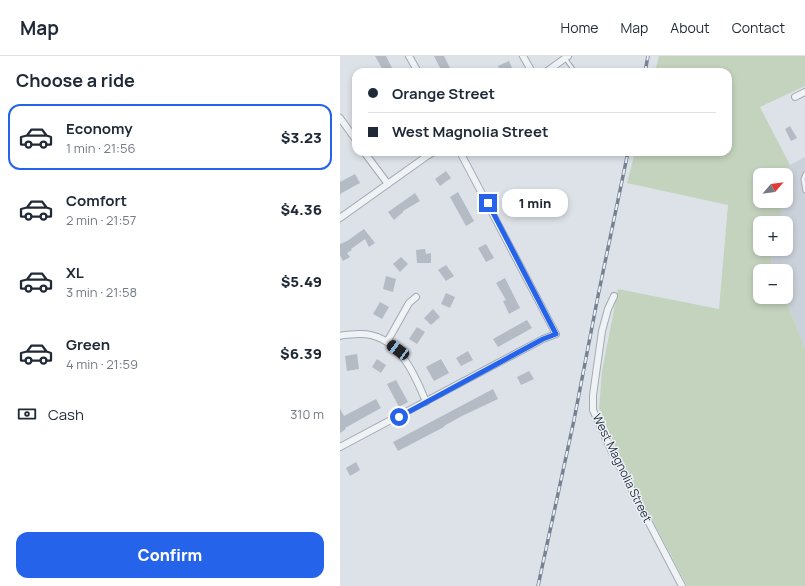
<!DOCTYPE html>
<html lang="en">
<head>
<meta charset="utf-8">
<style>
	body { margin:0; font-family:Manrope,sans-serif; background:#f2f2f3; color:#1f2937; height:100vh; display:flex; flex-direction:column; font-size:15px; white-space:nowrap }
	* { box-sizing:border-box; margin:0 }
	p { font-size:13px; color:#747a83 }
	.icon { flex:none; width:22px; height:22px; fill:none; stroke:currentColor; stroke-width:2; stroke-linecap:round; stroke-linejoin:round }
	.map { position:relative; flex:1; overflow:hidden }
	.details { display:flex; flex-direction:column; background:#fff; width:340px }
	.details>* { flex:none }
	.top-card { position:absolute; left:12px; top:12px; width:380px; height:88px; border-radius:12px; box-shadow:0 2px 6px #0003; display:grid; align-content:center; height:88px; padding:0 16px; background:#fff }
	.needle { width:26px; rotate:62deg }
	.buttons { position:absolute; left:413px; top:112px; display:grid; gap:8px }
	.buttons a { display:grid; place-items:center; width:40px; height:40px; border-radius:8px; background:#fff; box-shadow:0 2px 6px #0003; font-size:20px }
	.end { position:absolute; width:18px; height:18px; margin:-9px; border:5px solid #2563eb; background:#fff; box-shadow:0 0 0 2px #fff }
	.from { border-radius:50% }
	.bubble { position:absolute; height:28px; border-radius:12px; background:#fff; box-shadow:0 2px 6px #0003; font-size:13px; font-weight:800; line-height:28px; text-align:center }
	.car { position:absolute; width:12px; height:24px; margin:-12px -6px; border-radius:5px; box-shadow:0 0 3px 1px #0007; background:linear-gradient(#222 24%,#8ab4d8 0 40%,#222 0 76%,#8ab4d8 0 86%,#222 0) }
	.top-card b { display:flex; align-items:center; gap:14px; height:38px; font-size:15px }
	.top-card b+b { border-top:1px solid #e0e1e3 }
	.top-card i { width:10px; height:10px; background:#1f2937 }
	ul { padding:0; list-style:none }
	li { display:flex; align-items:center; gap:12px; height:66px; margin:0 8px 6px; padding:0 8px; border:2px solid transparent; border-radius:12px }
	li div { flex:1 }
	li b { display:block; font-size:15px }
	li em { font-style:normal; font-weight:800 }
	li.current { border-color:#2563eb }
	li>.icon { width:36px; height:36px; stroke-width:1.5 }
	h2 { padding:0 16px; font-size:18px; line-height:48px }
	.pay { display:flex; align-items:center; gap:10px; height:44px; padding:0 16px; font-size:15px }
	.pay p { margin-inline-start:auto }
	.cta { display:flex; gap:8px; margin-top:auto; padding:8px 16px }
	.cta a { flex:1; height:46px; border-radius:12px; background:#2563eb; color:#fff; font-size:16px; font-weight:800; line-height:46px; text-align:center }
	header { display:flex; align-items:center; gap:24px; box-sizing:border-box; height:56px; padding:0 20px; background:#fff; border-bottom:1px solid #e0e1e3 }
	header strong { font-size:19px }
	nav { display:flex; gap:22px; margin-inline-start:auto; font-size:14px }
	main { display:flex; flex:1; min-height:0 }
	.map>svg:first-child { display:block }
	.built { fill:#cbd1da }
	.green { fill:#c4d3be }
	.building { fill:#b4bbc5 }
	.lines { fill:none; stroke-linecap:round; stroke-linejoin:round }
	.service-casing { stroke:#a2a9b2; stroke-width:5 }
	.minor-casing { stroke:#a2a9b2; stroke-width:8 }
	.service { stroke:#f0f3f6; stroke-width:3 }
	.minor { stroke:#f0f3f6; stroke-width:6 }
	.rail-casing { stroke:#768293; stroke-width:3.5 }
	.rail { stroke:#edf1f6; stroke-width:2; stroke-dasharray:6; stroke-linecap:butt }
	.route { stroke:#2563eb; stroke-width:5 }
	.labels { text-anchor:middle; stroke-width:3; stroke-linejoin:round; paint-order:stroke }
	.street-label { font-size:12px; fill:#263040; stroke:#edf1f6 }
</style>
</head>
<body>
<header>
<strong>Map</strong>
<nav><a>Home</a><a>Map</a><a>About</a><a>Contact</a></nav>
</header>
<main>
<section class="details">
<h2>Choose a ride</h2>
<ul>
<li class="current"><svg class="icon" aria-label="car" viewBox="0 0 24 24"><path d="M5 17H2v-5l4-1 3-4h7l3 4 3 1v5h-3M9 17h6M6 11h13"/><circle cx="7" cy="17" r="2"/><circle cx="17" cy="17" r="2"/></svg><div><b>Economy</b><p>1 min · 21:56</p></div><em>$3.23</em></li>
<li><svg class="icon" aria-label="car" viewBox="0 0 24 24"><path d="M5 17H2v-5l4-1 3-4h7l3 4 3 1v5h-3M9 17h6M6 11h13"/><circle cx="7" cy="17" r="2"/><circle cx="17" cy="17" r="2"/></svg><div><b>Comfort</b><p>2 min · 21:57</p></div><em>$4.36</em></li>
<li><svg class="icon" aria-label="car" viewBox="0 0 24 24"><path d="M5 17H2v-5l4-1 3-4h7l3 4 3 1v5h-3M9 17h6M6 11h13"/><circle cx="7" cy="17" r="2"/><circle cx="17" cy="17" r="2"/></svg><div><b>XL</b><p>3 min · 21:58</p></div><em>$5.49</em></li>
<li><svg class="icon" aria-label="car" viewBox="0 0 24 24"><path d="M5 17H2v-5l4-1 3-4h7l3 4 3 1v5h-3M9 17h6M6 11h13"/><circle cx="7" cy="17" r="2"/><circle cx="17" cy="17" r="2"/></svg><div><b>Green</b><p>4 min · 21:59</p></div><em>$6.39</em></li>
</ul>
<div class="pay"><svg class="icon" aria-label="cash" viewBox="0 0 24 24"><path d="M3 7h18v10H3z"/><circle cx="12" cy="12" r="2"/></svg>Cash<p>310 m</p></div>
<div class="cta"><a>Confirm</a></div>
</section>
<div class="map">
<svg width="465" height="530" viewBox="0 0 465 530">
	<rect width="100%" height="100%" fill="#dde2e8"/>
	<path class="built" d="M465,101v192l-20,-52h1v-26h-11l-4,-9 2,-13h13v-26h-7l4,-22h3v-15l4,-21z"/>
	<path class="green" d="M319,0h146v30l-45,21 30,58 -4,21v-11h-26v26h23l-4,22h-19v26h13l-2,13 4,9h-15v26h25l20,52v237h-118l-63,-120 -25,-57 3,-38 16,-82 101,20 9,-104 -101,-22 8,-31h93v-80h-73z"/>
	<path class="building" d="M35,0h11l8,16h-10z
		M94,0h10l8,16h-10z
		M169,5l3,7 -3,1 2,3h-10l-3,-6z
		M450,70l7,12 -6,3 -6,-12z
		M106,115l5,7 -11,8 -5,-7z
		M15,118l5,9 -20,11v-12z
		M118,136l16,29 -8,5 -16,-29z
		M75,137l5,8 -17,10v1l-9,8 -6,-8z
		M24,173l11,14 -6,4 -4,-8 -14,10 1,1 -5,3 3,4 -7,4 -3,-6v-11l7,-3z
		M146,188l8,14 -8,4 -8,-14z
		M85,193l1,5 5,-1v10h-14l-1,-13z
		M61,201l7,7 -8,8 -7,-8z
		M106,209l8,11 -8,5 -8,-11z
		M46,220l10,3 -3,13 -10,-3z
		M165,222l15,30 -11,6 -6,-13 3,-1 -10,-17z
		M106,237l9,4 -5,11 -9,-4z
		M40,246l9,5 -7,12 -9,-5z
		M93,253l7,8 -9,8 -7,-7z
		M187,264l5,8 -34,19 -5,-8z
		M77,271l8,5 -8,12 -8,-5z
		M128,295l5,9 -12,6 -5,-8z
		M17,298l2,15 -12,2 -2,-15z
		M37,303l9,6 -5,8 -9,-6z
		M101,303l8,14 -15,8 -8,-14z
		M189,315l5,8 -13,6 -4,-8z
		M56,324l12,22 -9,5 -12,-23z
		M153,333l5,10 -36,17 -18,10v1l-46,24 -5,-9z
		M36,343l5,9 -36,20 1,1 -6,4v-24l4,7z
		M16,406l4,8 -10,6 -4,-8z"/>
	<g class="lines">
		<defs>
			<path id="service" d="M225,2l10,14
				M465,118l-2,5 2,12"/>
			<path id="minor" d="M69,0l9,16
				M183,0l9,16
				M206,16l22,-16
				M455,41l10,-5
				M0,62l16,22
				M24,96l24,32
				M0,162l87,-62 7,-4
				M274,240l-6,13 -6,22 -9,64v15l19,42 70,134
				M0,280c6,-2 12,-1 19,-2 38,-1 55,38 67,68
				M47,286l22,-39 7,-6
				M0,391l203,-108 13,-5 -96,-182"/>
		</defs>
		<use href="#service" class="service-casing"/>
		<use href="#minor" class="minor-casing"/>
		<use href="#service" class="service"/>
		<use href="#minor" class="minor"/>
		<defs>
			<path id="rail" d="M305,16l3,-16
				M198,530l36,-166 24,-124 30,-144"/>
		</defs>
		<use href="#rail" class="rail-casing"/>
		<use href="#rail" class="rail"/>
	</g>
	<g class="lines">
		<path class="route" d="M59,361l144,-78 13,-5 -68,-131"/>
	</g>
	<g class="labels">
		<g class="street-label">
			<text transform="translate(282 412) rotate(64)" y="4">West Magnolia Street</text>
		</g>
	</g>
</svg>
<div class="buttons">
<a><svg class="needle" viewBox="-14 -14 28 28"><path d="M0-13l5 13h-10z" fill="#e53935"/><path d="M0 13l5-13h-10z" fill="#747a83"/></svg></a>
<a>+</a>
<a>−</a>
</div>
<i class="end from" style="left:59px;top:361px"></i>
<i class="end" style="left:148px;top:147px"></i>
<div class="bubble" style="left:162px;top:133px;width:66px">1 min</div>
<i class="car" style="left:58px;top:294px;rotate:306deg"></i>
<div class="top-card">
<b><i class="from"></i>Orange Street</b>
<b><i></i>West Magnolia Street</b>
</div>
</div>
</main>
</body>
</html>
